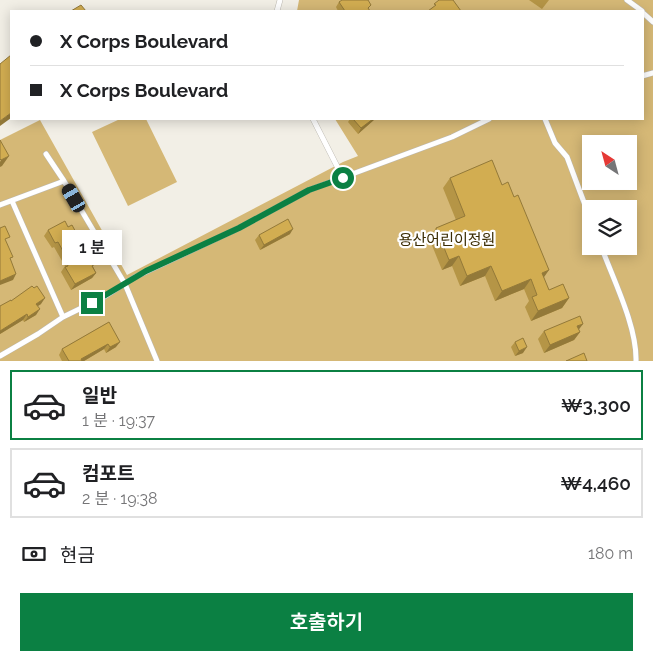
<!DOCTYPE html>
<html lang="ko">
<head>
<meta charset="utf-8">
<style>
	body { margin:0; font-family:Raleway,"Noto Sans KR",sans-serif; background:#f6f6f6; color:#202124; height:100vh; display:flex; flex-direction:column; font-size:19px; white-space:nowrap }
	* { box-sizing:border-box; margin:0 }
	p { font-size:16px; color:#757577 }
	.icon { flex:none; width:28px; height:28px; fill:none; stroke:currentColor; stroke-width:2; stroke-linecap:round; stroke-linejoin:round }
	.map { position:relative; height:361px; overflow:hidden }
	.details { display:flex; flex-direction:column; background:#fff; flex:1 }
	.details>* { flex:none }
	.banner { position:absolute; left:10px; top:10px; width:634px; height:110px; border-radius:0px; box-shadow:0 2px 12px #0003; display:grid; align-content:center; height:110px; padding:0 20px; background:#fff }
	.needle { width:32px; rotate:324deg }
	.tools { position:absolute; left:582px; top:135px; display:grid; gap:10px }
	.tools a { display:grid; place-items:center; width:55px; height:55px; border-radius:0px; background:#fff; box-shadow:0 2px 12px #0003; font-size:25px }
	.end { position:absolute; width:22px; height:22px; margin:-11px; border:6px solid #0b8043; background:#fff; box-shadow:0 0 0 2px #fff }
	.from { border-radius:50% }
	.bubble { position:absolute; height:35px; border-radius:0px; background:#fff; box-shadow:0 2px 12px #0003; font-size:16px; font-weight:600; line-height:35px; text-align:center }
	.car { position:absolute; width:15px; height:30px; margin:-15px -8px; border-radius:6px; box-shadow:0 0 4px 1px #0007; background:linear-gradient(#222 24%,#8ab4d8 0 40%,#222 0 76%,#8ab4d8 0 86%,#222 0) }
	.banner b { display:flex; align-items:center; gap:18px; height:48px; font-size:19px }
	.banner b+b { border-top:1px solid #e0e0e0 }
	.banner i { width:12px; height:12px; background:#202124 }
	ul { padding:9px 0 0; list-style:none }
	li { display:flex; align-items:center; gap:15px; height:70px; margin:0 10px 8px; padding:0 10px; border:2px solid #e0e0e0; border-radius:0px }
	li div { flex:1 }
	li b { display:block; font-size:19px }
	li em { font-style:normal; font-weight:600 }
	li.selected { border-color:#0b8043 }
	li>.icon { width:45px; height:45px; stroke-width:1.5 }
	.pay { display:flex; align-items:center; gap:12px; height:55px; padding:0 20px; font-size:19px }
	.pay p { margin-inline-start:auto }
	.cta { display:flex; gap:10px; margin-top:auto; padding:10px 20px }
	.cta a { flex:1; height:58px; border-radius:0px; background:#0b8043; color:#fff; font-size:20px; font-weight:600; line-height:58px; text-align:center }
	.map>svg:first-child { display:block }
	.green { fill:#d5b876; fill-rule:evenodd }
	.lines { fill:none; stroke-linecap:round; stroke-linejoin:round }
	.lane-casing { stroke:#bbb7af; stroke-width:6 }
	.lane { stroke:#fff; stroke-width:5 }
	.wall { fill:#b59546 }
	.shaded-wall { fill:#937939 }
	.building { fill:#d2ad51; stroke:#937939 }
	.route { stroke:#0b8043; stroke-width:6 }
	.labels { text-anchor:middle; stroke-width:4.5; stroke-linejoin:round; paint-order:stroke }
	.park-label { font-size:15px; fill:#3b2c03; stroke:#fff }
</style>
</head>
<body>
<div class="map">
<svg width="653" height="361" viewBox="0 0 653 361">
	<rect width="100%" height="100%" fill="#f2efe6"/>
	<path class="green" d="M299,0h354v361h-653v-221l40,-20 87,155 216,-113 15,-6 -23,-37h307v-108h-345zM591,144h38v37h-38zM591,209h38v37h-38z
		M120,119h26l31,63 -49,24 -36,-74z"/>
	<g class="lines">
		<defs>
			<path id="lane" d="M627,0l15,11
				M277,11l3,-11
				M642,12l11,10
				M642,76l11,-3
				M313,119l30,59
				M545,119l10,24 12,14 24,64
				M46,154l18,27 61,103 32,77
				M12,201l51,116
				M0,205l64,-24
				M601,246c12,33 36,80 35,115
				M0,356l38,-22 25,-17 41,-20 31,-20 104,-49 70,-38 143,-53 37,-18"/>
		</defs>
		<use href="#lane" class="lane-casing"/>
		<use href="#lane" class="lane"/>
	</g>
	<path class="wall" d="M529,0h20l-7,9z
		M339,2l30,7 1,2h-32l-2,-4z
		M350,119h25l-17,15 -10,-12z
		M450,178l93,100 6,12 20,8 -7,10 -31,13 -6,-14 4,-6 -5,-12 -29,12 -10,-25 -25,10 -8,-20 -10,4 -13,-32 7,-10 20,-8 -13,-32z
		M68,227l19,26 9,20 -4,5 -21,12 -10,-18 4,-6 -11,-19 -2,1 -8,-12 4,-6z
		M290,234l-30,16 -5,-10 4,-5z
		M11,301l30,3 -3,2 -2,9 -12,7 -1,-2 -23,14v-28z
		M109,322l7,25 -10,6 -2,-4 -20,12h-22l-3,-6 3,-6z
		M579,330l1,2 -6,8 -30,13 -6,-14 6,-8z
		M515,342l8,11 -8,3 -4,-9z"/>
	<path class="shaded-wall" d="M11,113v5l-11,8v-5z
		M373,119h2l-17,15 3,-6z
		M9,156l-7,10 -2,1v-5l1,-2z
		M293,229l-3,5 -30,16 4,-5z
		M459,256l-7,10 -10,4 7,-10z
		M491,266l-6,10 -25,10 7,-10z
		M549,270l-7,10v-7z
		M96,273l-4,5 -21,12 4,-6z
		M16,274l-3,6 -13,5v-4z
		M531,279l-7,10 -29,12 7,-10z
		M45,298l-4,6 -8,5 3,-5z
		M569,298l-7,10 -31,13 7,-10z
		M40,309l-4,6 -12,7 4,-5z
		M27,314l-4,6 -23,14v-3z
		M583,324l-6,8v-6z
		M580,332l-6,8 -30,13 6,-8z
		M120,342l-4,5 -10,6 4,-6z
		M108,344l-4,5 -20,12h-4l1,-2z
		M527,347l-4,6 -8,3 4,-5z"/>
	<path class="building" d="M342,0h26l3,5 -3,3 2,3h-25l-6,-9z
		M439,0h14l8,11h-33l8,-6 -2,-1z
		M81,5l5,6h-15z
		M11,55v58l-11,8v-57z
		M353,119h20l-12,9z
		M0,140l9,16 -8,4 -1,-1z
		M492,160l10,25 6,-3 6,15 4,-2 31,75 -7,3 7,17 14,-6 6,14 -31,13 -6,-14 5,-2 -6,-16 -29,12 -11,-25 -24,10 -8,-20 -10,4 -13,-32 29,-12 -15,-38z
		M288,219l5,10 -29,16 -5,-10z
		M65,221l3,6 4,-2 15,28 2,-1 6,12 -3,2 4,7 -21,11 -10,-17 3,-1 -1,-3 2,-1 -11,-20 -3,1 -7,-13z
		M5,226l5,11 -5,2 8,18 -3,1 6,16 -16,7v-53z
		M32,286l2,2 3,-2 8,12 -9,6 4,5 -12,8 -1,-3 -27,17v-25l11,-6v1z
		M580,316l3,8 -6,2 3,6 -30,13 -6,-14z
		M109,322l11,20 -10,5 -2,-3 -27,15 1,2h-13l-7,-12z
		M523,338l4,9 -8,4 -4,-9z
		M584,353l3,8h-21z"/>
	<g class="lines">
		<path class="route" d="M92,303l54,-32 93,-43 70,-38 34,-12"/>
	</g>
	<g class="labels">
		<g class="park-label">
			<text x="447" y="245">용산어린이정원</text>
		</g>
	</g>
</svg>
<div class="tools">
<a><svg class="needle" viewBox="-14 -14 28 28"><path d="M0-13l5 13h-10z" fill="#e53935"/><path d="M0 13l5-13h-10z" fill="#757577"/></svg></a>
<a><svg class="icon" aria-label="layers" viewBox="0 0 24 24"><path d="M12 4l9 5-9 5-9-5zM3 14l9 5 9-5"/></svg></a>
</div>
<i class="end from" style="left:343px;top:178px"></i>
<i class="end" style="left:92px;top:303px"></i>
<div class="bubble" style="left:62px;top:230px;width:60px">1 분</div>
<i class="car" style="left:74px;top:198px;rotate:330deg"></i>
<div class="banner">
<b><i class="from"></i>X Corps Boulevard</b>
<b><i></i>X Corps Boulevard</b>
</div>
</div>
<section class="details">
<ul>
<li class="selected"><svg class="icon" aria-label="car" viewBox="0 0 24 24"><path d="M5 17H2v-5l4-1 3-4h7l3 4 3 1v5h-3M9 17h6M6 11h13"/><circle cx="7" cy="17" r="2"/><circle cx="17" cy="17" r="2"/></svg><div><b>일반</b><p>1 분 · 19:37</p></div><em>₩3,300</em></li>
<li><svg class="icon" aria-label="car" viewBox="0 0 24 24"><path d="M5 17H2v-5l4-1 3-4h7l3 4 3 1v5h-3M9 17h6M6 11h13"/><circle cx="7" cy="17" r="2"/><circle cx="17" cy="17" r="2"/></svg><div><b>컴포트</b><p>2 분 · 19:38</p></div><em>₩4,460</em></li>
</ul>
<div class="pay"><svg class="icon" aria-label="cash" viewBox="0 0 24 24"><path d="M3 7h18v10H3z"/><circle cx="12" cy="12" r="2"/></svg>현금<p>180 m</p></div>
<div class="cta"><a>호출하기</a></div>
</section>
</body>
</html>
